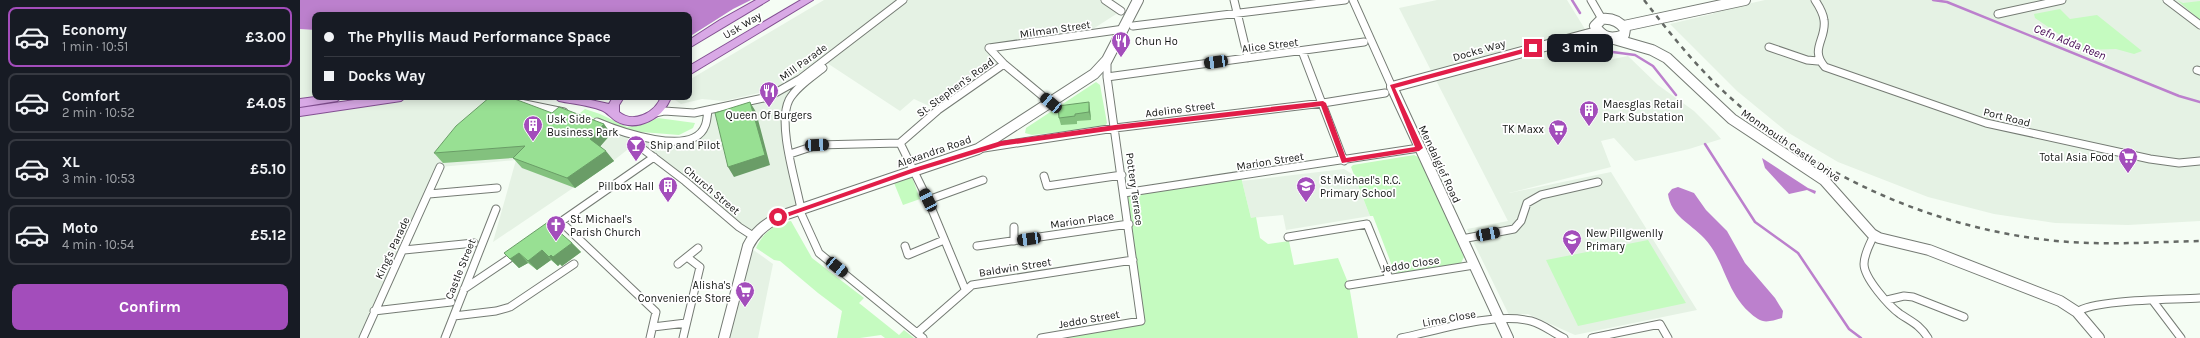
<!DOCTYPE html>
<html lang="en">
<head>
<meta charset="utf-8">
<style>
	body { margin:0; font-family:Karla,sans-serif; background:#20242c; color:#f1f3f6; height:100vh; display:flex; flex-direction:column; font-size:15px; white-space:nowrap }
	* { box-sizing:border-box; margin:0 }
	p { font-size:13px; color:#9ea1a6 }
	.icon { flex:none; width:22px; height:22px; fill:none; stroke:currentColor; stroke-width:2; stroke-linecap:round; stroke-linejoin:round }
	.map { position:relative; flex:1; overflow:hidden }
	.sheet { display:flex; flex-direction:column; background:#171b24; width:300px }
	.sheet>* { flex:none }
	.top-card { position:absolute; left:12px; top:12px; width:380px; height:88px; border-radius:8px; box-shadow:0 2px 10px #0003; display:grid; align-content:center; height:88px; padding:0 12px; background:#171b24 }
	.end { position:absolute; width:18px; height:18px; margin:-9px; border:5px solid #e11d48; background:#fff; box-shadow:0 0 0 2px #fff }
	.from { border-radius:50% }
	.bubble { position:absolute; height:28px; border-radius:8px; background:#171b24; box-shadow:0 2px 10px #0003; font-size:13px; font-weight:700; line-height:28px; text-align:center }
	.car { position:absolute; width:12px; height:24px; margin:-12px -6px; border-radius:5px; box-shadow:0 0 3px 1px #0007; background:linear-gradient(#222 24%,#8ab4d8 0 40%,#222 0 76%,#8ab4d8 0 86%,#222 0) }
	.top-card b { display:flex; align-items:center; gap:14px; height:38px; font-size:15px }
	.top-card b+b { border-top:1px solid #363941 }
	.top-card i { width:10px; height:10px; background:#f1f3f6 }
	ul { padding:7px 0 0; list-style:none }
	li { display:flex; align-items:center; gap:12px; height:60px; margin:0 8px 6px; padding:0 4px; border:2px solid #363941; border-radius:8px }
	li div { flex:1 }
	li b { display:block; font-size:15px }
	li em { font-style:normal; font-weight:700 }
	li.active { border-color:#a34dbb }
	li>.icon { width:36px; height:36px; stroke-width:1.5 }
	.primary-button { display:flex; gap:8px; margin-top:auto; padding:8px 12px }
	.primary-button a { flex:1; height:46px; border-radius:8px; background:#a34dbb; color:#fff; font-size:16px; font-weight:700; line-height:46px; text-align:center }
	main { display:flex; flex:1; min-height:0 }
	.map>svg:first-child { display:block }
	.built { fill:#e5f2e4 }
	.green { fill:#c5fbc0 }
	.water { fill:#bc80cd }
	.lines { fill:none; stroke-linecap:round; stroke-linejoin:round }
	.stream { stroke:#bc80cd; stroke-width:2.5 }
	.street-casing { stroke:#757b74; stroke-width:9 }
	.secondary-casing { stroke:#757b74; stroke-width:12 }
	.primary-casing { stroke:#835092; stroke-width:2 }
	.street { stroke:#fff; stroke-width:7 }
	.secondary { stroke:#fff; stroke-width:10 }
	.primary { fill:#d9a9e6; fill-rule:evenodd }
	.rail { stroke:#656965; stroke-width:2.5; stroke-dasharray:5 5; stroke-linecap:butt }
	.wall { fill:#83c17e }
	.shaded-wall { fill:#6a9d67 }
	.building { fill:#98e093; stroke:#6a9d67 }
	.route { fill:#e11d48 }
	.labels { text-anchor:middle; stroke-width:3.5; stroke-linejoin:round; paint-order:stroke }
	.street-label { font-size:11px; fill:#131513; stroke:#fff }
	.poi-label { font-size:11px; fill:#131513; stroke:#fff; text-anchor:start }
	.water-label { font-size:12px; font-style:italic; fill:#450b53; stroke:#fff }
</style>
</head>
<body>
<main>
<section class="sheet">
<ul>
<li class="active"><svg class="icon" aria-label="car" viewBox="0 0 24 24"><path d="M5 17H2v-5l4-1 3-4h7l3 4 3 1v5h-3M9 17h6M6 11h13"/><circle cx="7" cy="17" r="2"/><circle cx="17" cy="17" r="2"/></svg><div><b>Economy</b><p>1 min · 10:51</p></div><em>£3.00</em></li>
<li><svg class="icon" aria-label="car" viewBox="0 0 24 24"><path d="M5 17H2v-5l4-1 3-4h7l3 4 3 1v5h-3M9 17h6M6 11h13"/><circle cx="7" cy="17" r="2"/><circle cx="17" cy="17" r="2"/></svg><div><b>Comfort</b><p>2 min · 10:52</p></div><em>£4.05</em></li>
<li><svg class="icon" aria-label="car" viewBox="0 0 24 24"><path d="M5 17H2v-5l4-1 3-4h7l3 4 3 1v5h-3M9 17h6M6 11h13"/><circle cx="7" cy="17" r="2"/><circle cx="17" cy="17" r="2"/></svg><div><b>XL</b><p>3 min · 10:53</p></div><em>£5.10</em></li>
<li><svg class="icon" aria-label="car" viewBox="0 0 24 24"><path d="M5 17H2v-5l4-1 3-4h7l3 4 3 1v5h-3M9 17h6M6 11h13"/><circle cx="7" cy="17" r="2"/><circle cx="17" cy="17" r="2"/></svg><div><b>Moto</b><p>4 min · 10:54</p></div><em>£5.12</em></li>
</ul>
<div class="primary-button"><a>Confirm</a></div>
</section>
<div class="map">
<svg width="1900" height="338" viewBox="0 0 1900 338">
	<rect width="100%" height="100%" fill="#f5fdf4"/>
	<path class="built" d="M524,0h75l-106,78 -22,12 -47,11 -22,-2 -21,5 -6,-4v-3h14v-17z
		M605,0h200l16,11 -36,23 -95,14 14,16 -66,46 -24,-11 -14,12 -76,-50 -35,39 -5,26 17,83 -48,27 -117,-93 -23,18 -120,81 23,-82 -76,7 -77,171h-63v-226l102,-15h100l117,35 64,10 21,-12 4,-19 76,-22z
		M1137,0h130l34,55 12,4 15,-3 30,29 36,26 21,21 6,7 -32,10 -54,12 -21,-23 -13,3 10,26 -102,26 102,-21 86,138 -122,25 -47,-21 -19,1 -42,-86 41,-8 -109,-213z
		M1465,0h435v221l-72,4 -73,-2 -61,-9 -66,-17 -90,-35 -51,-30 -50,-41 -67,-67 42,-10 13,-5z
		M0,29l15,1v67l-15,2z
		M1044,169l10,6 16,41 -84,14 -3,-15 -32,3 -9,-37z
		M448,246l25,18 -15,74h-33z"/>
	<path class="green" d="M1877,0l6,3 17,-2v19z
		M1760,9l10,10 27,-4 45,36 -8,3 -18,-5 -34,1 -47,-32 -1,-4z
		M796,82l4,3 7,38 -3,4 -72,8 -7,-2 1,-5z
		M285,109l15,5 27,13 18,-4 13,-5 37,5 -2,5 -14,7 -50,-4 -49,-18z
		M1114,155l6,3 44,99 -3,6 -62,11 -5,-3 -21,-55h-3l-19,-49 2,-2z
		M612,177l8,22 -17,6 -9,-22z
		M941,177l10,41 5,-1 4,21 8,6 21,-3 5,24 44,-7 11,27 9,53h-317l100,-17 -17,-128z
		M491,221l21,37 52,40 -5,5 40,32 5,-5 10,8h-29l-4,-3 -21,3h-23l5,-27 -24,-18 -38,-32 -6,-1 -18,-12c6,-14 19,-25 35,-27z
		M1348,240l38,63 -108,23 -32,-66z"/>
	<path class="water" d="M0,0h451l-18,9 -44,28v-22h-374v15l-15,-1z
		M1462,158l46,30 8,3 -1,3 -8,-4 -18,4 -24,-26z
		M1378,187l16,6 12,17 21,21 18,32 30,35 8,13 -1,7c-7,2 -17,6 -24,1 -33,-22 -31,-57 -54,-81 -14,-15 -33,-22 -36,-44l4,-5z"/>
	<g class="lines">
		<path class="stream" d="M1272,0l8,13
			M1633,0l14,2 232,94 21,6
			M1301,46l4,5 30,4 18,11 23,29
			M1405,144l50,78 43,31 51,76 12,9"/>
		<defs>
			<path id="street" d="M805,0l16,11
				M934,0l14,58
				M1053,0l39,87
				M1291,0l11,19
				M1515,0c4,6 8,12 9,20 3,19 -15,29 1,47l161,56 164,36 29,4 21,-2
				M1867,0l33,25
				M1698,14l64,-14
				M833,26l212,-26
				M1469,47l38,13 11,1
				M689,48l135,-19
				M689,48l15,16 47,39
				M1002,51l42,110
				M1897,70l3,1
				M807,77l257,-35
				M220,103l44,9
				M355,113l9,-2 30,2 74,-16 32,-18 103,-79
				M297,122c21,9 96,36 108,4 2,-4 2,-10 3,-15
				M600,143l28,57 37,89
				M600,143l38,-33 66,-46
				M339,146l46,35 54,46 14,9
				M684,148l131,-20 208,-25 62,-10
				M490,154l27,-9 83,-2
				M744,176l3,10 75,-11
				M824,193l295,-45
				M129,194l68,-6
				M628,200l55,-20
				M499,209l20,44 104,85
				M501,209c-5,-27 -24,-85 -12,-109 7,-13 23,-23 34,-32
				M261,222l95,90 -6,26
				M714,227v14
				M246,232l108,-75
				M1574,235c-4,9 -10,19 -10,29 0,14 25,42 36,50 12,8 20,11 28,24
				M988,237l79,-13 22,54
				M1162,239l52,-10 7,-8 6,-18 14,-8 57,-13
				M605,246l3,9 36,-15
				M677,246l152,-22
				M104,250l70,-7
				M378,264l20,-16
				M1049,285l125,-20
				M164,289l52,-35
				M1587,300l17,-4 9,1 51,20
				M1853,301l28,37
				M74,311l77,-9
				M1777,312c18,-13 97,-12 123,-14
				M154,316l42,-5 14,-4 64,-43
				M353,327l33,-4
				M617,333l55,-48 161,-25
				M63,338l77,-171
				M145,338l51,-129
				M383,338l17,-71 -13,-10
				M741,338l100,-17 -34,-244v-17
				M1101,338c38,-8 92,-26 130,-17 12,3 22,12 33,17
				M1292,338l68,-14 8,14"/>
			<path id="secondary" d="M1302,19c10,-1 17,2 23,10l-1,6c-13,5 -21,3 -29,-9z
				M1324,26l121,-26
				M1314,39l38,11 15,8 65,61 92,61 48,54 7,4 50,12 131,51 17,11 22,26
				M424,338l24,-92c7,-14 17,-21 30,-29l200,-68 116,-75 13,-14 31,-60
				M1208,338l-116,-251 205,-55"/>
			<path id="primary" d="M456,0h13l-80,48v-8l31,-20z
				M501,0h12l-124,75v-9z
				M15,97h27l-5,4 -37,6v-8z
				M75,97h31l-5,4 -101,15v-8z
				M254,97h23l32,7 4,-7h11l-5,8v7c14,12 36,1 42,-15h10c-7,21 -34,36 -55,24 -5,-3 -9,-9 -15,-11 -13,-5 -28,-6 -42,-9z"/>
		</defs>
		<use href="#street" class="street-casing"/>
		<use href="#secondary" class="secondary-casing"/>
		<use href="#primary" class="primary-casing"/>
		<use href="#street" class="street"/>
		<use href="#secondary" class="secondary"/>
		<use href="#primary" class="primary"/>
		<path class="rail" d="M1344,0c28,36 55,70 89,100 91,82 215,133 336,142 44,3 87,0 131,-1"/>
	</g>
	<path class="wall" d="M790,110l1,10 -14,1v3l-16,1 -2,-7z
		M252,113l52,11 7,10 -11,12 14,15 -39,27 -53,-20 -9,-10 -70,5 -9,-10z
		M272,243l9,9 -19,14 -2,-2 -2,2 -7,-6 -14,10 -9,-7 -9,5 -15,-15z"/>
	<path class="shaded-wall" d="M450,102l6,10 14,53 -36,12 -6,-10z
		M789,102l1,8 1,10 -2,-8z
		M304,124l7,10 -13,15 -8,-10z
		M306,151l8,10 -39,27 -8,-10z
		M272,243l9,9 -19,14 -9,-9z
		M242,250l9,10 -14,10 -9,-9z
		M219,253l9,10 -9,5 -9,-9z
		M251,255l9,9 -2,2 -9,-9z"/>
	<path class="building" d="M190,97h12l10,1 40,15 7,-6 45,17 -14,15 16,12 -39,27 -54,-20 12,-12 -91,7 22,-27z
		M450,102l15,53 -37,12 -13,-54z
		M789,102v10l-14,2v2l-16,2 -1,-12z
		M248,222l24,21 -19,14 -2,-2 -2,2 -7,-7 -14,11 -9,-8 -9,6 -6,-6z"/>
	<path class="route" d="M1233,46l2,4 -140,38 28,60 -4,3 -77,12 -21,-57 -206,24 -114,16 -86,26 -137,48 -3,-3 136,-48 90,-28 114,-16 208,-24 3,2 20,55 69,-11 -25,-62z"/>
	<defs>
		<symbol id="restaurant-pin" viewBox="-11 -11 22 30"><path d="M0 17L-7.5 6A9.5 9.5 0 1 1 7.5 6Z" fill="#a34dbb" stroke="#fff"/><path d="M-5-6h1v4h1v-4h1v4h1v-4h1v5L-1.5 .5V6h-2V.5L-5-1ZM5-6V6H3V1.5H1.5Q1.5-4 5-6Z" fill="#fff"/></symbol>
		<symbol id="building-pin" viewBox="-11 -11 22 30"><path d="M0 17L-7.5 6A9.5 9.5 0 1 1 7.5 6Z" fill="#a34dbb" stroke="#fff"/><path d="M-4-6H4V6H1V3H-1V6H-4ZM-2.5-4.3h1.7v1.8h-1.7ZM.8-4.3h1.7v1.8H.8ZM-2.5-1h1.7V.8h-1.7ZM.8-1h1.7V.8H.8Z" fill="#fff"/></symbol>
		<symbol id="supermarket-pin" viewBox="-11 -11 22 30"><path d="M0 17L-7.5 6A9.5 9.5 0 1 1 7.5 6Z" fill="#a34dbb" stroke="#fff"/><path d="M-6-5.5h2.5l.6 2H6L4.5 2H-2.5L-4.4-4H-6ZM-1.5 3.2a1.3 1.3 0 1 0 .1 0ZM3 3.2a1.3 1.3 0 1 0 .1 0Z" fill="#fff"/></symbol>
		<symbol id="bar-pin" viewBox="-11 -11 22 30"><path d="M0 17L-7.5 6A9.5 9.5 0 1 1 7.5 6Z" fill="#a34dbb" stroke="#fff"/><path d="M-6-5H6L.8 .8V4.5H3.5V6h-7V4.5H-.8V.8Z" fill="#fff"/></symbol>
		<symbol id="school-pin" viewBox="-11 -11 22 30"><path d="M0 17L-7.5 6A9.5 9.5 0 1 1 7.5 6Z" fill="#a34dbb" stroke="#fff"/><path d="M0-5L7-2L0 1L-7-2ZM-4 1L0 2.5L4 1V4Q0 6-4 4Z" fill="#fff"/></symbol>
		<symbol id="church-pin" viewBox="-11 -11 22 30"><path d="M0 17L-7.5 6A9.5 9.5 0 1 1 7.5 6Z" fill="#a34dbb" stroke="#fff"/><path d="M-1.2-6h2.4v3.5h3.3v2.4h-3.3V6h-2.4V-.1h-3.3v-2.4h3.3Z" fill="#fff"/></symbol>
	</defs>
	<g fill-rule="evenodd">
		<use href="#restaurant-pin" x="810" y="30" width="22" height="30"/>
		<use href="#restaurant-pin" x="458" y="80" width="22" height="30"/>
		<use href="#building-pin" x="1278" y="99" width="22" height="30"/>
		<use href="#building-pin" x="222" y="114" width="22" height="30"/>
		<use href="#supermarket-pin" x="1247" y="118" width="22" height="30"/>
		<use href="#bar-pin" x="325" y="134" width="22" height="30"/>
		<use href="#supermarket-pin" x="1817" y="146" width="22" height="30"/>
		<use href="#building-pin" x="357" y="175" width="22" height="30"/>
		<use href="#school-pin" x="995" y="175" width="22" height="30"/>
		<use href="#church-pin" x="245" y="214" width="22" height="30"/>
		<use href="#school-pin" x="1261" y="228" width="22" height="30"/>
		<use href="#supermarket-pin" x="434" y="280" width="22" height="30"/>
	</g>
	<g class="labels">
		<g class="street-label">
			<text transform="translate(442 25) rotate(-31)" y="4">Usk Way</text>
			<text transform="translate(755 29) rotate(-8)" y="4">Milman Street</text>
			<text transform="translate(970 45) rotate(-7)" y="4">Alice Street</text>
			<text transform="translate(1179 50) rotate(-16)" y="4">Docks Way</text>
			<text transform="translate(503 62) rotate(-36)" y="4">Mill Parade</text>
			<text transform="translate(655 87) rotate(-36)" y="4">St. Stephen's Road</text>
			<text transform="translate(880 109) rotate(-7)" y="4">Adeline Street</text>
			<text transform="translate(1707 117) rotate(14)" y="4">Port Road</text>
			<text transform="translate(1491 145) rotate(35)" y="4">Monmouth Castle Drive</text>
			<text transform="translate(634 151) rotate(-19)" y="4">Alexandra Road</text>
			<text transform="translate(970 161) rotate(-9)" y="4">Marion Street</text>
			<text transform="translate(1140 164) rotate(65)" y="4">Mendalgief Road</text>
			<text transform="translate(835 189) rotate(82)" y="4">Pottery Terrace</text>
			<text transform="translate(412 190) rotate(40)" y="4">Church Street</text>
			<text transform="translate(782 220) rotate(-8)" y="4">Marion Place</text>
			<text transform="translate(92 248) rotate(-65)" y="4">King's Parade</text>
			<text transform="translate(1110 264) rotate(-9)" y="4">Jeddo Close</text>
			<text transform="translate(715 267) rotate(-9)" y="4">Baldwin Street</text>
			<text transform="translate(160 269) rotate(-68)" y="4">Castle Street</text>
			<text transform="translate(1149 318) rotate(-10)" y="4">Lime Close</text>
			<text transform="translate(789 319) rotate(-10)" y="4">Jeddo Street</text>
		</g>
		<g class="poi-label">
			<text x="835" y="45">Chun Ho</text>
			<text x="1303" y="108">Maesglas Retail<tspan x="1303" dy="13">Park Substation</tspan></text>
			<text x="469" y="119" text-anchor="middle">Queen Of Burgers</text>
			<text x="247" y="123">Usk Side<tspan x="247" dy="13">Business Park</tspan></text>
			<text x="1244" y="133" text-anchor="end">TK Maxx</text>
			<text x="350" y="149">Ship and Pilot</text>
			<text x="1814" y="161" text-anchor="end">Total Asia Food</text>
			<text x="1020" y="184">St Michael's R.C.<tspan x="1020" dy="13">Primary School</tspan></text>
			<text x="354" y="190" text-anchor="end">Pillbox Hall</text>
			<text x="270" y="223">St. Michael's<tspan x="270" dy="13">Parish Church</tspan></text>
			<text x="1286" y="237">New Pillgwenlly<tspan x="1286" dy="13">Primary</tspan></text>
			<text x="431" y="289" text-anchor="end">Alisha's<tspan x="431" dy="13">Convenience Store</tspan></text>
		</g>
		<g class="water-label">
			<text transform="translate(1770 42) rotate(22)" y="4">Cefn Adda Reen</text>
		</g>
	</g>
</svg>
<i class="end from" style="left:478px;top:217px"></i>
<i class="end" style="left:1233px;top:48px"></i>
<div class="bubble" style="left:1247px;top:34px;width:66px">3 min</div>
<i class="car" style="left:916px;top:62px;rotate:262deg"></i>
<i class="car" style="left:751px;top:103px;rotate:310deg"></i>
<i class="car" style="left:517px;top:145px;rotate:87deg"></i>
<i class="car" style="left:628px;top:200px;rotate:334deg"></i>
<i class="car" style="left:1188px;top:234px;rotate:79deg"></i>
<i class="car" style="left:729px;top:239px;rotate:262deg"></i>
<i class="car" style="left:537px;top:267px;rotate:129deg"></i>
<div class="top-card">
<b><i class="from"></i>The Phyllis Maud Performance Space</b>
<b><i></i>Docks Way</b>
</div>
</div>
</main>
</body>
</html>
